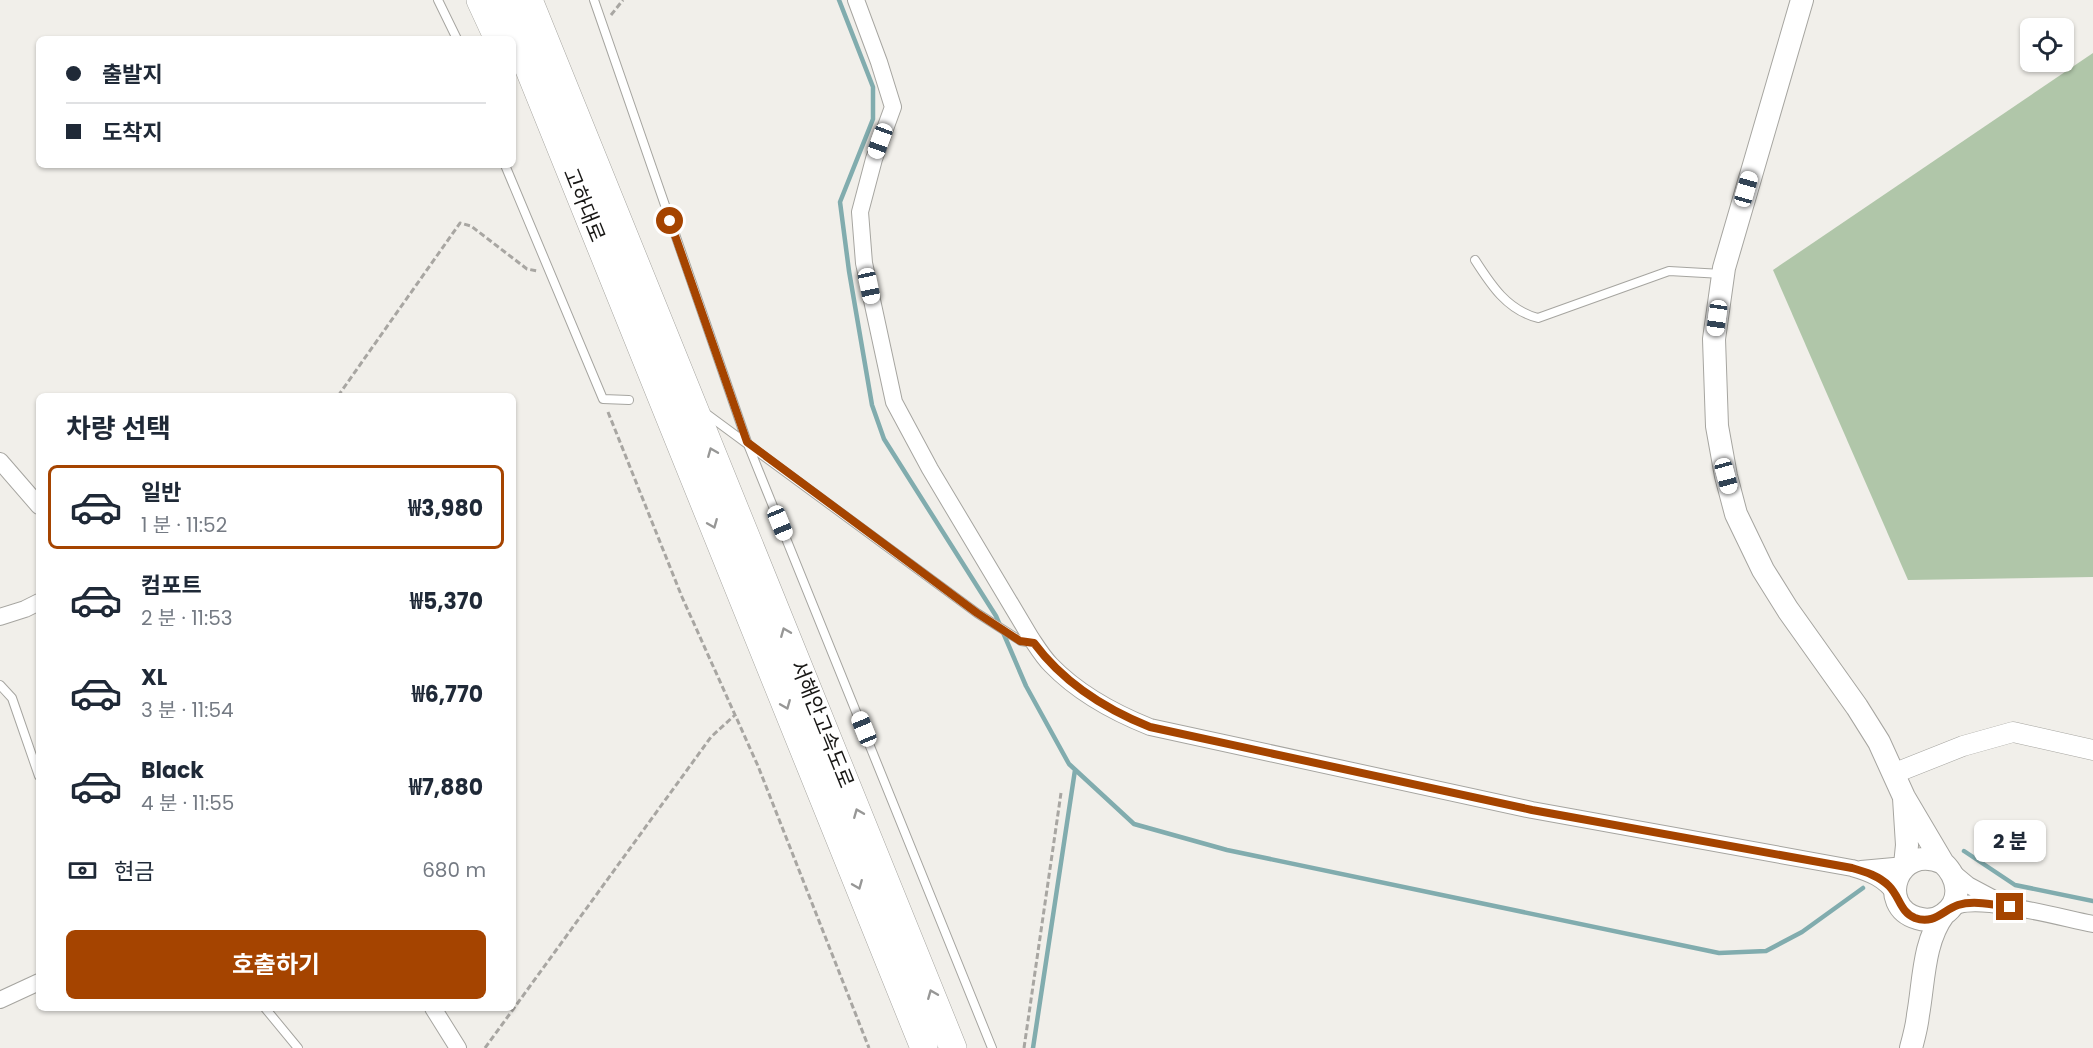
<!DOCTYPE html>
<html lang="ko">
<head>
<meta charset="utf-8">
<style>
	body { margin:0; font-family:Poppins,"Noto Sans KR",sans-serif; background:#f2f2f3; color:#1f2937; height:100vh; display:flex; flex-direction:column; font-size:22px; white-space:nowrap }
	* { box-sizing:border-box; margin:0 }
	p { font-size:20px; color:#747a83 }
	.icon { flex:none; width:33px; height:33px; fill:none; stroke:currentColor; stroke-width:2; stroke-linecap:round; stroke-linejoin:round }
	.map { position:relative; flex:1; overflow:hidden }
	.drawer { position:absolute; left:36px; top:393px; width:480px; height:618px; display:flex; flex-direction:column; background:#fff; border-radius:9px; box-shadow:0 2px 4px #0004 }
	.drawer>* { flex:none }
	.banner { position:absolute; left:36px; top:36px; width:480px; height:132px; border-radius:9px; box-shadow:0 2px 4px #0004; display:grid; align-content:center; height:132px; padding:0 30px; background:#fff }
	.fabs { position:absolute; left:2020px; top:18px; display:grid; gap:12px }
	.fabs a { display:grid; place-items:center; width:54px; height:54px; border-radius:9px; background:#fff; box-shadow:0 2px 4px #0004; font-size:30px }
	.end { position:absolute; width:27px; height:27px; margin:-14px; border:8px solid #a54400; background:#fff; box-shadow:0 0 0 3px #fff }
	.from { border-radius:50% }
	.bubble { position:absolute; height:42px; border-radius:9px; background:#fff; box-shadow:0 2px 4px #0004; font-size:20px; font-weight:700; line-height:42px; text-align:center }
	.car { position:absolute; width:18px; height:36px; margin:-18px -9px; border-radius:8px; box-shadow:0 0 4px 2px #0007; background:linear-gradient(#fff 24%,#345 0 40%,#fff 0 76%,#345 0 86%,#fff 0) }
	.banner b { display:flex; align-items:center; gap:21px; height:57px; font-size:22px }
	.banner b+b { border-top:2px solid #e0e1e3 }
	.banner i { width:15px; height:15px; background:#1f2937 }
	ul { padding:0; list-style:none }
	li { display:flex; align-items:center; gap:18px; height:84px; margin:0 12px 9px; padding:0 18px; border:3px solid transparent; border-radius:9px }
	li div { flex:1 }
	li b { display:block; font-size:22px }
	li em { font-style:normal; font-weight:700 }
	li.selected { border-color:#a54400 }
	li>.icon { width:54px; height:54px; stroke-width:1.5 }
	h2 { padding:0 30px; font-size:27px; line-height:72px }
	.pay { display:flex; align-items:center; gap:15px; height:66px; padding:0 30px; font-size:22px }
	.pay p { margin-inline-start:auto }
	.action { display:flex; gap:12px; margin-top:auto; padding:12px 30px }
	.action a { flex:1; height:69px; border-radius:9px; background:#a54400; color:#fff; font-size:24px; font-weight:700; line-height:69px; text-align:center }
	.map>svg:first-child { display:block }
	.forest { fill:#b0c6a9 }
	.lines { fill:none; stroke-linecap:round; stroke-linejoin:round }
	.stream { stroke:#81acae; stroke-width:4.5 }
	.service-casing { stroke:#a6a5a0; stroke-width:10 }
	.minor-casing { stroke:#a6a5a0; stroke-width:18 }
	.tertiary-casing { stroke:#a6a5a0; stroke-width:21 }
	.secondary-casing { stroke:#a6a5a0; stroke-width:24 }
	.trunk-casing { stroke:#a6a5a0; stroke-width:28 }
	.path { stroke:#a8a6a2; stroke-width:3; stroke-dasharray:6 3; stroke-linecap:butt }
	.service { stroke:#fff; stroke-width:8 }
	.minor { stroke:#fff; stroke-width:16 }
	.tertiary { stroke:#fff; stroke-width:20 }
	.secondary { stroke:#fff; stroke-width:22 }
	.trunk { stroke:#fff; stroke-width:27 }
	.oneway { stroke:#979796 }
	.route { stroke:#a54400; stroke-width:8 }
	.labels { text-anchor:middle; stroke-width:5; stroke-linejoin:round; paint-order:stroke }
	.street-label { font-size:21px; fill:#181715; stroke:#fff }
</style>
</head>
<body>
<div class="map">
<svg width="2093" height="1048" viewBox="0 0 2093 1048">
	<rect width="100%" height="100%" fill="#f1efea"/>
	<path class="forest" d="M2093,53v524l-185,3 -135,-310z"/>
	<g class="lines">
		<path class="stream" d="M839,0l34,87v32l-33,83 9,69 23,134 12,34 112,177 30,70 43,78 65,60 93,26 492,103 47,-2 36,-19 61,-44
			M1964,851l51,34 78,16
			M1033,1048l42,-278"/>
		<defs>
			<path id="service" d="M438,0l19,39
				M594,0l153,442 245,606
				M505,165l98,234 26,1
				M1475,260c16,25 32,50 63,58l131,-47 53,3
				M704,412l273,201 44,28 13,2
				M0,685l12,13 27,78
				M265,1008l33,40"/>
			<path id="minor" d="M856,0l23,62 14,45 -19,52 -14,53 4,51 30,139 36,67 101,169c6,9 12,19 20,27 26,27 64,48 99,62l382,83 320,58c18,5 32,11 43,26
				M0,461l39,45
				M0,617l25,-8 14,-7
				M1861,869l44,-4
				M1950,870l18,15 30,16
				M1947,912c3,-2 8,-6 12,-7 28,-8 103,13 134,19
				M0,1000l39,-18
				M433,1008l25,40"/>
			<path id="tertiary" d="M1895,773l68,-27 50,-14 80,18"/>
			<path id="secondary" d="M1802,0l-78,268 -10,71 3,87 9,50 10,38 27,56 25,40 69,97 22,35 25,55 39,66c15,14 20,38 1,51 -8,6 -18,7 -27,4 -41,-12 -20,-76 26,-55
				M1904,798l3,47 -2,20
				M1911,1048c3,-11 6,-22 7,-33 6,-33 5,-73 26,-101"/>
			<path id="trunk" d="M480,0l18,39
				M501,0l423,1048
				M529,0l424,1048"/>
		</defs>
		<use href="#service" class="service-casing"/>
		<use href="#minor" class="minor-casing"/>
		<use href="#tertiary" class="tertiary-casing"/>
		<use href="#secondary" class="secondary-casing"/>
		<use href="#trunk" class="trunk-casing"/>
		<path class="path" d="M611,15l12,-15
			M338,396l122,-173 11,3 56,43 10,2
			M608,412l74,185 76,169 111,282
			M485,1048l226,-311 25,-23
			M1024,1048l37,-255"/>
		<use href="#service" class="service"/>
		<use href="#minor" class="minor"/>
		<use href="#tertiary" class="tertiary"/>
		<use href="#secondary" class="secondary"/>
		<use href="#trunk" class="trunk"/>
	</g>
	<defs><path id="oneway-chevron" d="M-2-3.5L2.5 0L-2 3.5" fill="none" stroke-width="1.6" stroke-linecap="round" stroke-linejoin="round" transform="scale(1.5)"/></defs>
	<g class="oneway">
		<use href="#oneway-chevron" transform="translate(712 452) rotate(-112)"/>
		<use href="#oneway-chevron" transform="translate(713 524) rotate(68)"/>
		<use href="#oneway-chevron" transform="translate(785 632) rotate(-112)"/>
		<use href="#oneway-chevron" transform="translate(786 705) rotate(68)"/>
		<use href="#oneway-chevron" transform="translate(858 813) rotate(-112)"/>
		<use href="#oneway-chevron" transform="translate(858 885) rotate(68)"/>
		<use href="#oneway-chevron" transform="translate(932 994) rotate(-112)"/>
	</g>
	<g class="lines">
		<path class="route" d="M670,221l77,221 230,171 43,28 14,2c29,39 71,66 116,84l382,83 320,58c14,4 27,8 37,18 11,11 11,26 26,32 19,7 28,-8 43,-13 16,-5 36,0 52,2"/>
	</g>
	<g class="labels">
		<g class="street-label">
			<text transform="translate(584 205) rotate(68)" y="7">고하대로</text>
			<text transform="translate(822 724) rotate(68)" y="7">서해안고속도로</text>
		</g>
	</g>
</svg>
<div class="fabs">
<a><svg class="icon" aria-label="locate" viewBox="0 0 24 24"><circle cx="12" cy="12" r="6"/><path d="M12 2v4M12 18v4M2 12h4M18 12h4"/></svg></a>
</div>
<i class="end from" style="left:670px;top:221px"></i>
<i class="end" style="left:2010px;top:907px"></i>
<div class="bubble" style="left:1974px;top:820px;width:72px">2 분</div>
<i class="car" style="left:880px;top:141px;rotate:200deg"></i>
<i class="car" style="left:1746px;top:189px;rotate:16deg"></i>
<i class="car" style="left:869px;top:286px;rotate:168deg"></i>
<i class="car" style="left:1717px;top:318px;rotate:188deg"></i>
<i class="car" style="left:1726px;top:476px;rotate:165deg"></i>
<i class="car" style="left:780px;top:523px;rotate:158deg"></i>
<i class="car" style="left:864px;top:729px;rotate:338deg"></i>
<div class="banner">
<b><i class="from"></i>출발지</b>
<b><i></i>도착지</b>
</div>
<section class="drawer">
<h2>차량 선택</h2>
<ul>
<li class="selected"><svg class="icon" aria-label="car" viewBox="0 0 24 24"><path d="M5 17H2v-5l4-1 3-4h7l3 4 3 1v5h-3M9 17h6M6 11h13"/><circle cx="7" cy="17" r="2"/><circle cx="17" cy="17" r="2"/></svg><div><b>일반</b><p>1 분 · 11:52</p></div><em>₩3,980</em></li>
<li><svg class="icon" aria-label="car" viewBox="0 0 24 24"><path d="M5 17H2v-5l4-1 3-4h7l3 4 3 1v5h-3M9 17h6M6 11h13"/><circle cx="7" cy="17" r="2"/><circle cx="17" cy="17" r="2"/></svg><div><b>컴포트</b><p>2 분 · 11:53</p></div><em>₩5,370</em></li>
<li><svg class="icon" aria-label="car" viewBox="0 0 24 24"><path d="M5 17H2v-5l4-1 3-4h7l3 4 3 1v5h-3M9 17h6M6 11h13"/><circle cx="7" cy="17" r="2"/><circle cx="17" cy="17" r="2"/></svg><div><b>XL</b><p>3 분 · 11:54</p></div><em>₩6,770</em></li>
<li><svg class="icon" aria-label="car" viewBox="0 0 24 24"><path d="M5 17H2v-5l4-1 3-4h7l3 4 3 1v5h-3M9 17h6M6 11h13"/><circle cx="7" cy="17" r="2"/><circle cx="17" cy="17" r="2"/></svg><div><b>Black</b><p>4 분 · 11:55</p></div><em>₩7,880</em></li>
</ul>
<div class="pay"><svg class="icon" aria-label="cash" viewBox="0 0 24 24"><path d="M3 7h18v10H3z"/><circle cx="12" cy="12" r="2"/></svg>현금<p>680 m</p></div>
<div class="action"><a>호출하기</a></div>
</section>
</div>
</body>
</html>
